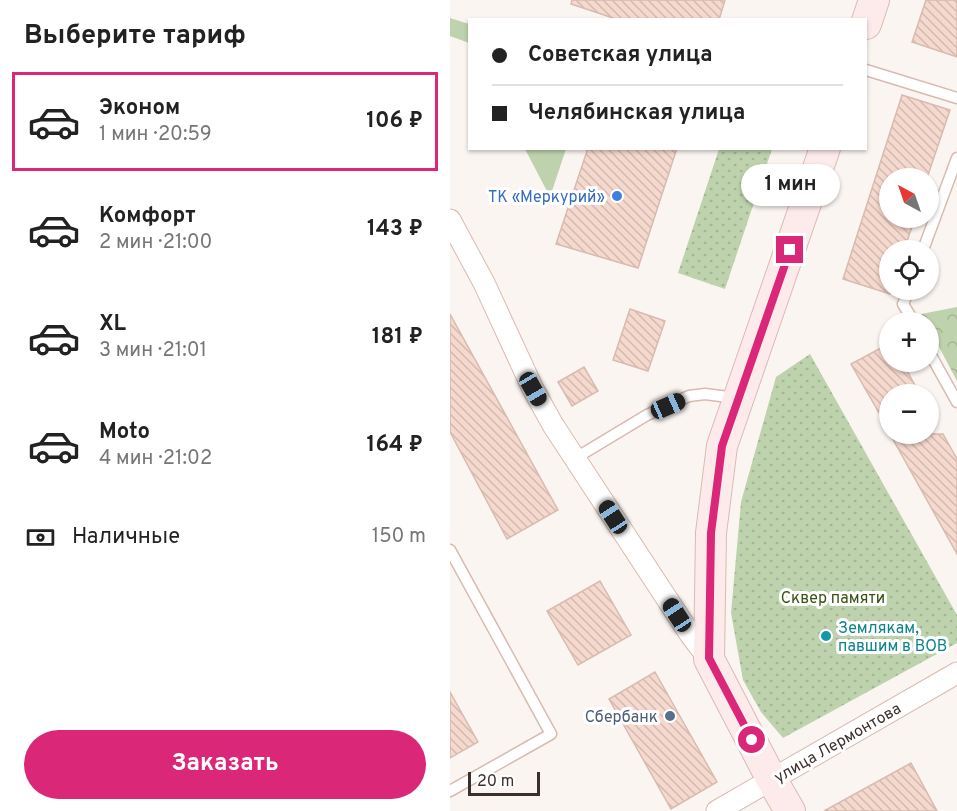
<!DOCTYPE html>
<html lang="ru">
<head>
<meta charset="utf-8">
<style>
	body { margin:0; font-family:Overpass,sans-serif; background:#f6f6f6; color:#222; height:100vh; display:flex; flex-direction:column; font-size:22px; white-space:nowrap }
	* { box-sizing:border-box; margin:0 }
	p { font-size:20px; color:#767676 }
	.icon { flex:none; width:33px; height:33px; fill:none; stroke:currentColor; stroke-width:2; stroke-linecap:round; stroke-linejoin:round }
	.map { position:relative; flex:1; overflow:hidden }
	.side { display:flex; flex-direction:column; background:#fff; width:450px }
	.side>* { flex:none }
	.guide { position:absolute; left:18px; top:18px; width:399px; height:132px; border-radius:0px; box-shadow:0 2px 4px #0004; display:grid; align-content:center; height:132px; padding:0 24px; background:#fff }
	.needle { width:39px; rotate:320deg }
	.controls { position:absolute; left:429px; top:168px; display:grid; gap:12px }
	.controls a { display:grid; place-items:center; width:60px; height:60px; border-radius:50%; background:#fff; box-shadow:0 2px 4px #0004; font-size:30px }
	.scale { position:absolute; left:18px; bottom:15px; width:72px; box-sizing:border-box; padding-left:6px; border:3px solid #3c302c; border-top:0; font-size:16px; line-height:21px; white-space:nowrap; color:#3c302c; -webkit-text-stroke:4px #fff; paint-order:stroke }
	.end { position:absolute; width:27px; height:27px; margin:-14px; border:8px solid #db2777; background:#fff; box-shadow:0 0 0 3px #fff }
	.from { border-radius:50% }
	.bubble { position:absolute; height:42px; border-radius:21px; background:#fff; box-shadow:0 2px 4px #0004; font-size:20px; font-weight:700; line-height:42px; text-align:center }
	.car { position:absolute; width:18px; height:36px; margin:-18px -9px; border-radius:8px; box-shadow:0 0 4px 2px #0007; background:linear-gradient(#222 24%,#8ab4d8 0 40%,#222 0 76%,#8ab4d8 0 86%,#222 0) }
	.guide b { display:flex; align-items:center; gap:21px; height:57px; font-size:22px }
	.guide b+b { border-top:2px solid #e0e0e0 }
	.guide i { width:15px; height:15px; background:#222 }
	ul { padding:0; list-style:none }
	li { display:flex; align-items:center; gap:18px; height:99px; margin:0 12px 9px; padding:0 12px; border:3px solid transparent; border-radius:0px }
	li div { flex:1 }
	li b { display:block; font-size:22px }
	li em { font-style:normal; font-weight:700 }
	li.selected { border-color:#db2777 }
	li>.icon { width:54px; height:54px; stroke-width:1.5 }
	h2 { padding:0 24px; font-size:27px; line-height:72px }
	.pay { display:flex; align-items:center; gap:15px; height:66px; padding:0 24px; font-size:22px }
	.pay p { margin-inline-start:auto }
	.button { display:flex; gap:12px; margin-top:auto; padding:12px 24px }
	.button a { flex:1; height:69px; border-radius:36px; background:#db2777; color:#fff; font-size:24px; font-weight:700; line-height:69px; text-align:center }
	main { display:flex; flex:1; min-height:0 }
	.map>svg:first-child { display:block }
	.grass { fill:#bed2ad }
	.forest { fill:url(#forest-crowns) }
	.park { fill:url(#park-dots) }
	.building { fill:url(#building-back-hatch); stroke:#d8bbb0; stroke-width:1.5 }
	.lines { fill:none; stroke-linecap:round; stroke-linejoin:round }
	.lane-casing { stroke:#d8bbb0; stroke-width:13 }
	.street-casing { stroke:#d8bbb0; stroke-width:23 }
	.secondary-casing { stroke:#d8bbb0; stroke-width:32 }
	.lane { stroke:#fff; stroke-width:10 }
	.street { stroke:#fff; stroke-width:21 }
	.secondary { stroke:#fdebeb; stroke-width:30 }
	.route { stroke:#db2777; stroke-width:8 }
	.shop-dot { fill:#3f7fe0; stroke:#fff; stroke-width:2 }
	.culture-dot { fill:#0f9aa8; stroke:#fff; stroke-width:2 }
	.service-dot { fill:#5c6f8a; stroke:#fff; stroke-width:2 }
	.labels { text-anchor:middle; stroke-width:6; stroke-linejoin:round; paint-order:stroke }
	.shop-label { font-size:16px; fill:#366cbe; stroke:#fff; text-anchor:end }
	.park-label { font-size:16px; fill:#375213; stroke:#fff }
	.culture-label { font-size:16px; fill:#0d838f; stroke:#fff; text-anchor:start }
	.service-label { font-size:16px; fill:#4e5e75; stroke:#fff; text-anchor:end }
	.street-label { font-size:16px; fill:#3c302c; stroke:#fff }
</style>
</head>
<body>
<main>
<section class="side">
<h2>Выберите тариф</h2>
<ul>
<li class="selected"><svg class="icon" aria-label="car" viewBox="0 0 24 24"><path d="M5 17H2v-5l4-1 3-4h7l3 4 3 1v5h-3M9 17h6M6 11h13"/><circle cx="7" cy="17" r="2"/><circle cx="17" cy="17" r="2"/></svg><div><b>Эконом</b><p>1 мин · 20:59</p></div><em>106 ₽</em></li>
<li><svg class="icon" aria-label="car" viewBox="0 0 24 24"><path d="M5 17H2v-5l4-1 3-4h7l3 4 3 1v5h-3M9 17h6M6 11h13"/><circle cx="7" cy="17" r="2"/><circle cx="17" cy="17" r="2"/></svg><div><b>Комфорт</b><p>2 мин · 21:00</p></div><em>143 ₽</em></li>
<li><svg class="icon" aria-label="car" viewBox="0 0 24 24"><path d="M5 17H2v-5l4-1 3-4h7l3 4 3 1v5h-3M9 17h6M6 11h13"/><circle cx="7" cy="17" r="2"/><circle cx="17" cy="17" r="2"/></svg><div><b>XL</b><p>3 мин · 21:01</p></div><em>181 ₽</em></li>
<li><svg class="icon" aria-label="car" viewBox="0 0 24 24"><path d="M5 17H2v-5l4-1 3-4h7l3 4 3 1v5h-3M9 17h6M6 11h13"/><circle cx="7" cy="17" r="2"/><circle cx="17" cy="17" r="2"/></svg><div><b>Moto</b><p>4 мин · 21:02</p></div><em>164 ₽</em></li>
</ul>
<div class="pay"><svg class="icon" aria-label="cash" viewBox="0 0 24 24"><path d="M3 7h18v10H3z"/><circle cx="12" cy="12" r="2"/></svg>Наличные<p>150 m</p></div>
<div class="button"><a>Заказать</a></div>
</section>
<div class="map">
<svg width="507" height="811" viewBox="0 0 507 811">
	<defs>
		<pattern id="forest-crowns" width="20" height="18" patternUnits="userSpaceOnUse" patternTransform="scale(1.5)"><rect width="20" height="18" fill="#bed2ad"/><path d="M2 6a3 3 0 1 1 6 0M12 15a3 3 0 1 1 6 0" fill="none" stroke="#a4b595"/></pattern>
		<pattern id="park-dots" width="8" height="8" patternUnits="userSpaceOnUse" patternTransform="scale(1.5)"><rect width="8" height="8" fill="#bed2ad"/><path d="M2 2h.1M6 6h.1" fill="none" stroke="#a4b595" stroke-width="1.8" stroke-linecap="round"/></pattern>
		<pattern id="building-back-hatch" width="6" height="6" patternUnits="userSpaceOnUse" patternTransform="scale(1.5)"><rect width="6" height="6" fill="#f5d8ce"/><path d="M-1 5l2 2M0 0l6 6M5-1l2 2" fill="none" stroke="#d3bab1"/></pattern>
	</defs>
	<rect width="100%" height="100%" fill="#fbf5f2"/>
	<path class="grass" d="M0,18l19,6v19l-19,-7z
		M75,149h41l-16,48z"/>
	<path class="forest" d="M507,307v74l-28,-53 -1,-6h-3l-4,-8z"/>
	<path class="park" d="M269,149h53l-47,140 -47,-16z
		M360,354l147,261v28l-174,95 -22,-26 -18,-32 -12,-67 10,-111 35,-125z"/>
	<path class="building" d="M122,0h153l-6,20h-100l-48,-16z
		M476,0h31v57l-45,-15z
		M452,95l48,15 -23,68h-37v40h25l-11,32h-14v44l-47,-15z
		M138,148h89l-39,120 -82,-24z
		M180,309l35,12 -17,50 -35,-11z
		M0,314l108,196 -51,29 -57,-107z
		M440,343v19h12l18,32h-30v38l-39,-68z
		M134,367l14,24 -26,15 -14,-24z
		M440,434h53l14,25v95z
		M150,581l31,54 -53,30 -31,-54z
		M205,672l62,110 -46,27 -62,-110z
		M0,692l28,50 -28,16z
		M461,763l26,48h-113z"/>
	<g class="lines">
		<defs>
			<path id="lane" d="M416,70l91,28
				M473,250l34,-92
				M459,290l-6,14 11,18
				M478,350l29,52
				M124,459l73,-44 42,-19 16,-2 31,4
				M0,550l101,184 -101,57"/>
			<path id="street" d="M0,220l34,63 49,106 20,36 137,209 19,25
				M267,811l240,-138"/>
			<path id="secondary" d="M416,24l8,-24
				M340,811l-18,-31 -63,-121 2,-126 11,-87 103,-298"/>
		</defs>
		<use href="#lane" class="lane-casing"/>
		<use href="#street" class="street-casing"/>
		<use href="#secondary" class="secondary-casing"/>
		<use href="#lane" class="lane"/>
		<use href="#street" class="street"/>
		<use href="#secondary" class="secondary"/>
	</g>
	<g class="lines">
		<path class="route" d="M302,740l-43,-82 2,-125 11,-87 68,-196"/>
	</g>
	<circle class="shop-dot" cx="167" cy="196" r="6"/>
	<circle class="culture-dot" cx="376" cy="636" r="6"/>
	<circle class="service-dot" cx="220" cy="716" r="6"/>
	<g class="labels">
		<g class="shop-label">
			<text x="155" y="202">ТК «Меркурий»</text>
		</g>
		<g class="park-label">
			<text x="383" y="603">Сквер памяти</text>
		</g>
		<g class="culture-label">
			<text x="388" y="633">Землякам,<tspan x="388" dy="18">павшим в ВОВ</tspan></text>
		</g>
		<g class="service-label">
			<text x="208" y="722">Сбербанк</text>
		</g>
		<g class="street-label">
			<text transform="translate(387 742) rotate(-30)" y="6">улица Лермонтова</text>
		</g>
	</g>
</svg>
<div class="controls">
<a><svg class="needle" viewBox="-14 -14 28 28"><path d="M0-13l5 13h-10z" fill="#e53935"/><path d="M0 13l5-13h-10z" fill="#767676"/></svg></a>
<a><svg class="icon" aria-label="locate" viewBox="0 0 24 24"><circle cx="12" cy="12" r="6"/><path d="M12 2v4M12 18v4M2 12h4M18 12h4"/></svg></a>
<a>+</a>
<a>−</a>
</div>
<div class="scale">20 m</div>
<i class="end from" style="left:302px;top:740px"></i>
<i class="end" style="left:340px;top:250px"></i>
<div class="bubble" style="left:291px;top:164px;width:99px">1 мин</div>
<i class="car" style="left:83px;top:389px;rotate:150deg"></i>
<i class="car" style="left:218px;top:406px;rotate:66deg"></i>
<i class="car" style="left:163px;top:517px;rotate:327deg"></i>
<i class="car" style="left:227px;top:615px;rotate:327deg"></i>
<div class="guide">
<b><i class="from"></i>Советская улица</b>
<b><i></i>Челябинская улица</b>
</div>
</div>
</main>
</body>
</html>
